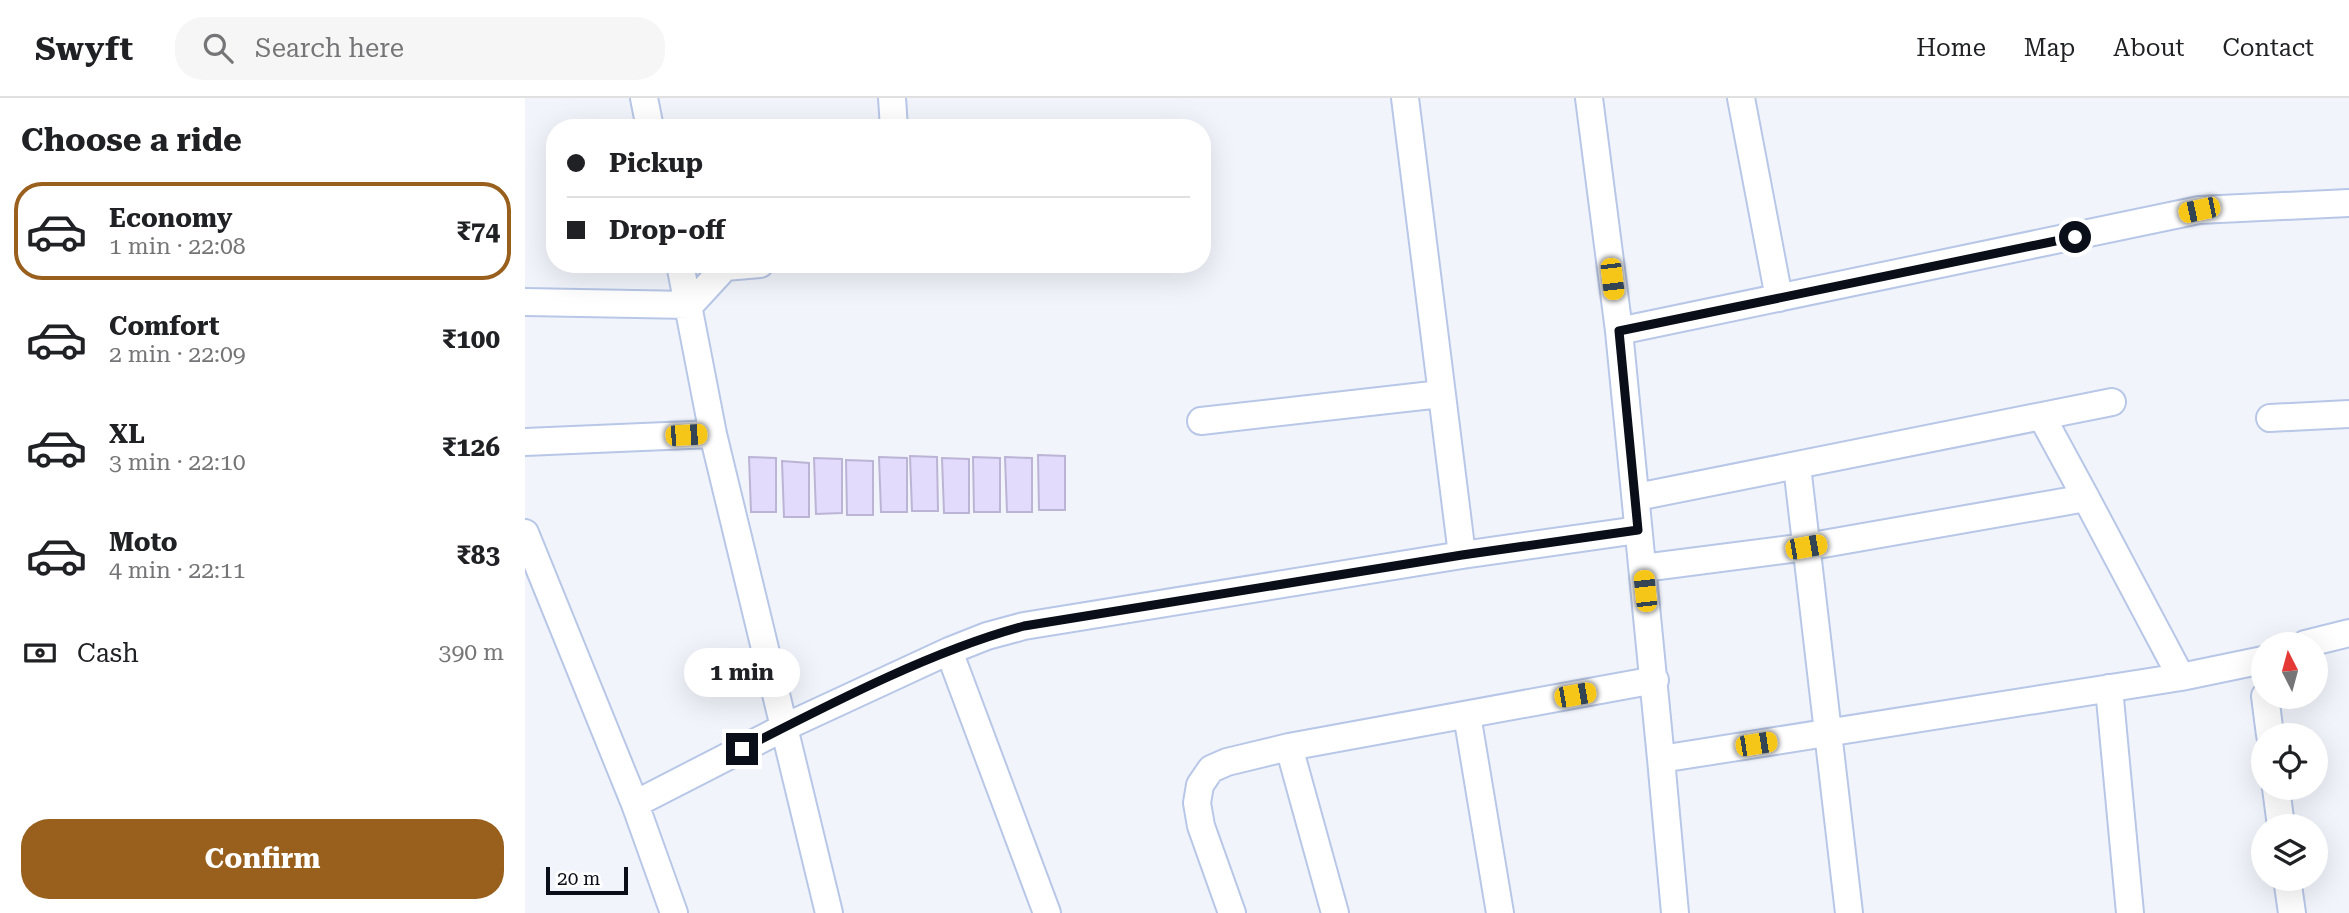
<!DOCTYPE html>
<html lang="en">
<head>
<meta charset="utf-8">
<style>
	body { margin:0; font-family:"Roboto Serif",serif; background:#f6f6f6; color:#202124; height:100vh; display:flex; flex-direction:column; font-size:26px; white-space:nowrap }
	* { box-sizing:border-box; margin:0 }
	p { font-size:23px; color:#757577 }
	.icon { flex:none; width:38px; height:38px; fill:none; stroke:currentColor; stroke-width:2; stroke-linecap:round; stroke-linejoin:round }
	.map { position:relative; flex:1; overflow:hidden }
	.details { display:flex; flex-direction:column; background:#fff; width:525px }
	.details>* { flex:none }
	.guide { position:absolute; left:21px; top:21px; width:665px; height:154px; border-radius:28px; box-shadow:0 7px 28px #0002; display:grid; align-content:center; height:154px; padding:0 21px; background:#fff }
	.needle { width:46px; rotate:354deg }
	.fabs { position:absolute; left:1726px; top:534px; display:grid; gap:14px }
	.fabs a { display:grid; place-items:center; width:77px; height:77px; border-radius:50%; background:#fff; box-shadow:0 7px 28px #0002; font-size:35px }
	.scale { position:absolute; left:21px; bottom:18px; width:82px; box-sizing:border-box; padding-left:7px; border:4px solid #0a0e19; border-top:0; font-size:19px; line-height:24px; white-space:nowrap; color:#0a0e19; -webkit-text-stroke:5px #fff; paint-order:stroke }
	.end { position:absolute; width:32px; height:32px; margin:-16px; border:9px solid #0a0e19; background:#fff; box-shadow:0 0 0 4px #fff }
	.from { border-radius:50% }
	.bubble { position:absolute; height:49px; border-radius:24px; background:#fff; box-shadow:0 7px 28px #0002; font-size:23px; font-weight:700; line-height:49px; text-align:center }
	.car { position:absolute; width:21px; height:42px; margin:-21px -10px; border-radius:9px; box-shadow:0 0 5px 2px #0007; background:linear-gradient(#f5c518 24%,#345 0 40%,#f5c518 0 76%,#345 0 86%,#f5c518 0) }
	.guide b { display:flex; align-items:center; gap:24px; height:66px; font-size:26px }
	.guide b+b { border-top:2px solid #e0e0e0 }
	.guide i { width:18px; height:18px; background:#202124 }
	ul { padding:0; list-style:none }
	li { display:flex; align-items:center; gap:21px; height:98px; margin:0 14px 10px; padding:0 7px; border:4px solid transparent; border-radius:28px }
	li div { flex:1 }
	li b { display:block; font-size:26px }
	li em { font-style:normal; font-weight:700 }
	li.selected { border-color:#995f1d }
	li>.icon { width:63px; height:63px; stroke-width:1.5 }
	h2 { padding:0 21px; font-size:32px; line-height:84px }
	.pay { display:flex; align-items:center; gap:18px; height:77px; padding:0 21px; font-size:26px }
	.pay p { margin-inline-start:auto }
	.primary-button { display:flex; gap:14px; margin-top:auto; padding:14px 21px }
	.primary-button a { flex:1; height:80px; border-radius:28px; background:#995f1d; color:#fff; font-size:28px; font-weight:700; line-height:80px; text-align:center }
	header { display:flex; align-items:center; gap:42px; box-sizing:border-box; height:98px; padding:0 35px; background:#fff; border-bottom:2px solid #e0e0e0 }
	header strong { font-size:33px }
	nav { display:flex; gap:38px; margin-inline-start:auto; font-size:24px }
	.search { width:490px; height:63px; background:#f6f6f6; display:flex; align-items:center; gap:18px; box-sizing:border-box; padding:0 24px; border-radius:28px; color:#757577; font-size:26px }
	main { display:flex; flex:1; min-height:0 }
	.map>svg:first-child { display:block }
	.building { fill:#e3dbfc; stroke:#bcb4d5; stroke-width:2 }
	.lines { fill:none; stroke-linecap:round; stroke-linejoin:round }
	.minor-casing { stroke:#b8c7e7; stroke-width:30 }
	.minor { stroke:#fff; stroke-width:26 }
	.route { stroke:#0a0e19; stroke-width:9 }
</style>
</head>
<body>
<header>
<strong>Swyft</strong>
<div class="search"><svg class="icon" aria-label="search" viewBox="0 0 24 24"><circle cx="10" cy="10" r="6"/><path d="M15 15l6 6"/></svg>Search here</div>
<nav><a>Home</a><a>Map</a><a>About</a><a>Contact</a></nav>
</header>
<main>
<section class="details">
<h2>Choose a ride</h2>
<ul>
<li class="selected"><svg class="icon" aria-label="car" viewBox="0 0 24 24"><path d="M5 17H2v-5l4-1 3-4h7l3 4 3 1v5h-3M9 17h6M6 11h13"/><circle cx="7" cy="17" r="2"/><circle cx="17" cy="17" r="2"/></svg><div><b>Economy</b><p>1 min · 22:08</p></div><em>₹74</em></li>
<li><svg class="icon" aria-label="car" viewBox="0 0 24 24"><path d="M5 17H2v-5l4-1 3-4h7l3 4 3 1v5h-3M9 17h6M6 11h13"/><circle cx="7" cy="17" r="2"/><circle cx="17" cy="17" r="2"/></svg><div><b>Comfort</b><p>2 min · 22:09</p></div><em>₹100</em></li>
<li><svg class="icon" aria-label="car" viewBox="0 0 24 24"><path d="M5 17H2v-5l4-1 3-4h7l3 4 3 1v5h-3M9 17h6M6 11h13"/><circle cx="7" cy="17" r="2"/><circle cx="17" cy="17" r="2"/></svg><div><b>XL</b><p>3 min · 22:10</p></div><em>₹126</em></li>
<li><svg class="icon" aria-label="car" viewBox="0 0 24 24"><path d="M5 17H2v-5l4-1 3-4h7l3 4 3 1v5h-3M9 17h6M6 11h13"/><circle cx="7" cy="17" r="2"/><circle cx="17" cy="17" r="2"/></svg><div><b>Moto</b><p>4 min · 22:11</p></div><em>₹83</em></li>
</ul>
<div class="pay"><svg class="icon" aria-label="cash" viewBox="0 0 24 24"><path d="M3 7h18v10H3z"/><circle cx="12" cy="12" r="2"/></svg>Cash<p>390 m</p></div>
<div class="primary-button"><a>Confirm</a></div>
</section>
<div class="map">
<svg width="1824" height="815" viewBox="0 0 1824 815">
	<rect width="100%" height="100%" fill="#f1f5fb"/>
	<path class="building" d="M513,357l27,1v54h-26z
		M385,358l27,1 1,54h-26z
		M224,359l27,1v54h-25z
		M354,359l28,1v54h-26z
		M448,359l27,1v54h-26z
		M480,359l27,1v54h-25z
		M289,360l28,1v54l-26,1z
		M417,360l27,1v54h-25z
		M321,362l27,1v54h-26z
		M257,363l27,2v54h-25z"/>
	<g class="lines">
		<defs>
			<path id="minor" d="M119,0l6,30
				M367,0l2,30
				M880,0l57,457
				M1064,0l30,233 42,428
				M1216,0l38,200
				M155,166l33,170 116,479
				M0,204l165,3 35,-38 35,-3
				M1094,233l580,-121 150,-7
				M1517,319l44,81
				M1745,320l79,-4
				M676,323l240,-27
				M0,344l188,-8
				M1272,368l52,447
				M1112,399l475,-95
				M0,435l110,271 39,109
				M1118,470l163,-21 280,-49 95,179
				M1780,546l44,-11
				M424,553l98,262
				M1584,590l21,225
				M1740,598l5,39
				M942,617l33,198
				M764,649l46,166
				M1751,690l5,38
				M110,706l150,-77 164,-76 38,-15 37,-10 438,-71 176,-25
				M1762,780l5,35
				M707,815l-31,-87 -4,-23 3,-18 11,-16 16,-7 62,-15 366,-67
				M1150,815l-14,-154 520,-82 82,-17"/>
		</defs>
		<use href="#minor" class="minor-casing"/>
		<use href="#minor" class="minor"/>
	</g>
	<g class="lines">
		<path class="route" d="M217,651c86,-44 189,-98 282,-123l438,-71 176,-25 -19,-199 456,-94"/>
	</g>
</svg>
<div class="fabs">
<a><svg class="needle" viewBox="-14 -14 28 28"><path d="M0-13l5 13h-10z" fill="#e53935"/><path d="M0 13l5-13h-10z" fill="#757577"/></svg></a>
<a><svg class="icon" aria-label="locate" viewBox="0 0 24 24"><circle cx="12" cy="12" r="6"/><path d="M12 2v4M12 18v4M2 12h4M18 12h4"/></svg></a>
<a><svg class="icon" aria-label="layers" viewBox="0 0 24 24"><path d="M12 4l9 5-9 5-9-5zM3 14l9 5 9-5"/></svg></a>
</div>
<div class="scale">20 m</div>
<i class="end from" style="left:1550px;top:139px"></i>
<i class="end" style="left:217px;top:651px"></i>
<div class="bubble" style="left:159px;top:550px;width:116px">1 min</div>
<i class="car" style="left:1674px;top:112px;rotate:258deg"></i>
<i class="car" style="left:1087px;top:181px;rotate:173deg"></i>
<i class="car" style="left:161px;top:337px;rotate:87deg"></i>
<i class="car" style="left:1281px;top:449px;rotate:80deg"></i>
<i class="car" style="left:1120px;top:493px;rotate:354deg"></i>
<i class="car" style="left:1050px;top:597px;rotate:80deg"></i>
<i class="car" style="left:1231px;top:646px;rotate:81deg"></i>
<div class="guide">
<b><i class="from"></i>Pickup</b>
<b><i></i>Drop-off</b>
</div>
</div>
</main>
</body>
</html>
